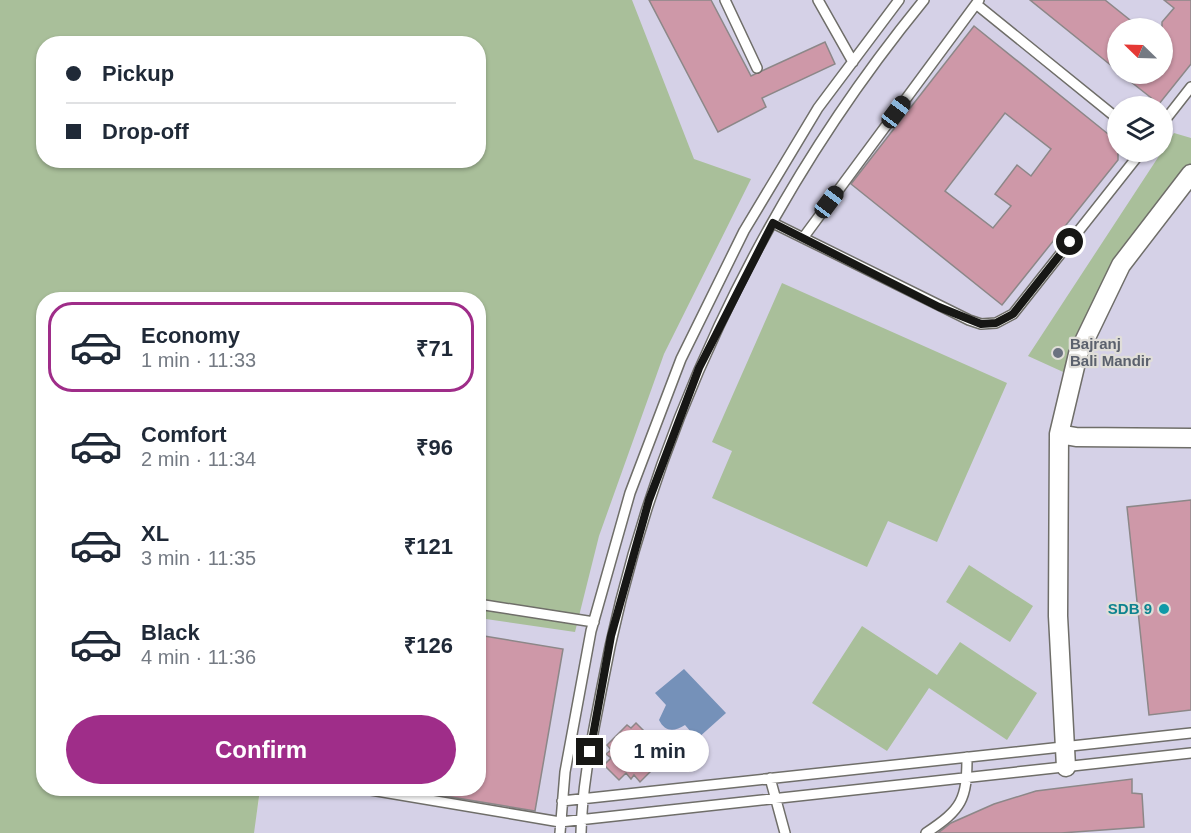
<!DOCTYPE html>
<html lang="en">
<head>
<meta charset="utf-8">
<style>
	body { margin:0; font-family:Helvetica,sans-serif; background:#f2f2f3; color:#1f2937; height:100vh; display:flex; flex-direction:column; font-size:22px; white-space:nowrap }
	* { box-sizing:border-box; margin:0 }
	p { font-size:20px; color:#747a83 }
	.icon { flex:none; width:33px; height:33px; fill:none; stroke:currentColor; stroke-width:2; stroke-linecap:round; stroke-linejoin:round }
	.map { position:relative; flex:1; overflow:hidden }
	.sheet { position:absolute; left:36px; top:292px; width:450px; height:504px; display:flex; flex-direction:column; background:#fff; border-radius:24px; box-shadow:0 2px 4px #0004 }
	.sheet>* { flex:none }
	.top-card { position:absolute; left:36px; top:36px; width:450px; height:132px; border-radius:24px; box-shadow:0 2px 4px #0004; display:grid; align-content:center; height:132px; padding:0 30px; background:#fff }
	.needle { width:39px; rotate:293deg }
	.tools { position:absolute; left:1107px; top:18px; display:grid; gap:12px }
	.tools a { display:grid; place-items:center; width:66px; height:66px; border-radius:50%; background:#fff; box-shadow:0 2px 4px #0004; font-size:30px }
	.end { position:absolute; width:27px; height:27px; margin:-14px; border:8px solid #171715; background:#fff; box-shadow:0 0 0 3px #fff }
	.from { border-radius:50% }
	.bubble { position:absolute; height:42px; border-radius:21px; background:#fff; box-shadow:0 2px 4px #0004; font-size:20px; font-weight:800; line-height:42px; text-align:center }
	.car { position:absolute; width:18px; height:36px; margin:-18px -9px; border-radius:8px; box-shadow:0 0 4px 2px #0007; background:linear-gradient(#222 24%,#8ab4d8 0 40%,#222 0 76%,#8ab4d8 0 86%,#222 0) }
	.top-card b { display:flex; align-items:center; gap:21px; height:57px; font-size:22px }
	.top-card b+b { border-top:2px solid #e0e1e3 }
	.top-card i { width:15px; height:15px; background:#1f2937 }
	ul { padding:10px 0 0; list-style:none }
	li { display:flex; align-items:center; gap:18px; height:90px; margin:0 12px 9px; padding:0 18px; border:3px solid transparent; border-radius:24px }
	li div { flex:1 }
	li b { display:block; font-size:22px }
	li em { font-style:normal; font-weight:800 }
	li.current { border-color:#9f2d89 }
	li>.icon { width:54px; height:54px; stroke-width:1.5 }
	.button { display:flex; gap:12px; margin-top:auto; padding:12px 30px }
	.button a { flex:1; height:69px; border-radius:36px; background:#9f2d89; color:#fff; font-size:24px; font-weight:800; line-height:69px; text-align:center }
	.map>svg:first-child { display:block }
	.commercial { fill:#d5d1e7; fill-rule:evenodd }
	.green { fill:#a9bf9a; fill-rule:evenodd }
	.water { fill:#7591b9 }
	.building { fill:#ce98a8; stroke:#8c8788; stroke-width:1.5; fill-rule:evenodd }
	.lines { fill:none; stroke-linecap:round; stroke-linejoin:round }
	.service-casing { stroke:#6f6e69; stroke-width:12 }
	.minor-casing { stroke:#6f6e69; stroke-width:21 }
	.service { stroke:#fff; stroke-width:9 }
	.minor { stroke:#fff; stroke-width:18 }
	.route { stroke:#171715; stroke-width:8 }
	.worship-dot { fill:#6b7280; stroke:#e0ded9; stroke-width:2 }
	.culture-dot { fill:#0f9aa8; stroke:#e0ded9; stroke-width:2 }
	.labels { text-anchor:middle; stroke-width:4.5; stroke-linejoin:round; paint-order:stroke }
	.worship-label { font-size:15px; font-weight:bold; fill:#5b616d; stroke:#e0ded9; text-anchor:start }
	.culture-label { font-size:15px; font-weight:bold; fill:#0d838f; stroke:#e0ded9; text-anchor:end }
</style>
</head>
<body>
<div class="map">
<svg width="1191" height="833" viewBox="0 0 1191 833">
	<rect width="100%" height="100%" fill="#e0ded9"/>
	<path class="commercial" d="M593,0h598v833h-938l8,-44h217v-629zM1118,28h44v46h-44zM1118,106h44v46h-44z"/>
	<path class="green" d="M0,0h632l62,159 57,20 -87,175 -65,182 -24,96 -96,-14 -1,-318h-434v489h216l-6,44h-254zM44,44h434v116h-434z
		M1174,133l17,5v45l-64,75 -55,118 -44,-20z
		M782,283l225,100 -70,159 -49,-21 -21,46 -155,-69 20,-47 -20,-9z
		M969,565l64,41 -23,36 -64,-40z
		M862,626l75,49 23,-33 77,51 -30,47 -78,-52 -42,63 -75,-48z"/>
	<path class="water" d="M684,669l42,44 -29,26 -12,-14c-11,7 -20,7 -26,-5l7,-15 -11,-12z"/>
	<path class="building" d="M649,0h62l40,76 74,-34 10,22 -73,34 4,9 -48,25z
		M1030,0h75l35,28h-22v43z
		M1164,0h27v64l-32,40 -38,-30h41v-52l12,-14z
		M974,26l144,116v18l-116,145 -151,-121zM1005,113l46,36 -20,27 -14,-11 -22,29 16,12 -18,22 -48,-37z
		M1191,500v210l-42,5 -22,-208z
		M478,635l85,14 -28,162 -96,-16v-6h39z
		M636,723l25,25 -7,7 7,6 -21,21 -6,-7 -3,4 -5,-6 -7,7 -15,-15 7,-7 -5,-4 5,-4 -4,-5 20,-20 4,3z
		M1132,779v14l10,1 2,33 -83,6h-123l13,-10 43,-19 42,-13z"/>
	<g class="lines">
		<defs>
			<path id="service" d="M725,0l32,68
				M818,0l35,62
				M976,4l142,115
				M1162,124l29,-37
				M773,223l196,97 12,4 15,-1 17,-9 128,-162
				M803,238l176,-238
				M478,604l116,18
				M770,778l15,55
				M365,789l195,33 631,-69
				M562,801l629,-68
				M560,833l5,-61 26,-141 39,-138 51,-134 63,-128 74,-123 81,-108
				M581,833c1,-48 11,-94 20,-141 46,-252 161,-494 323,-692
				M926,833c36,-24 41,-33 41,-76"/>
			<path id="minor" d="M1059,434l17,3 115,1
				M1066,767l-8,-151 1,-182 19,-80 43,-89 70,-91"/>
		</defs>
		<use href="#service" class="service-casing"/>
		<use href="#minor" class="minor-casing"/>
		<use href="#service" class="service"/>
		<use href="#minor" class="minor"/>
	</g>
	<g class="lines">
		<path class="route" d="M590,752l21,-116 38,-136 50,-132 74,-145 166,84 42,17 15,-1 17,-9 57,-72"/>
	</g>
	<circle class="worship-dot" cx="1058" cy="353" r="6"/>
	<circle class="culture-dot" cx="1164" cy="609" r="6"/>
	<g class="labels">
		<g class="worship-label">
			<text x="1070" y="349">Bajranj<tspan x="1070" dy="17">Bali Mandir</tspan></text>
		</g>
		<g class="culture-label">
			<text x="1152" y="614">SDB 9</text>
		</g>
	</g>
</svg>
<div class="tools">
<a><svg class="needle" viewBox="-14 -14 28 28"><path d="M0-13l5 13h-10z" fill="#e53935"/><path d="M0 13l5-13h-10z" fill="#747a83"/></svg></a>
<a><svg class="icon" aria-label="layers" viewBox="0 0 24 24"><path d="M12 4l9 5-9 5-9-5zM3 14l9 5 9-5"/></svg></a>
</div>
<i class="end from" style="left:1070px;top:242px"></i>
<i class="end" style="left:590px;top:752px"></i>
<div class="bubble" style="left:610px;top:730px;width:99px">1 min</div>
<i class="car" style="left:896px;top:112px;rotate:37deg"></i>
<i class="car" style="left:829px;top:202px;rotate:37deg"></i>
<div class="top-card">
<b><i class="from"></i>Pickup</b>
<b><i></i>Drop-off</b>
</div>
<section class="sheet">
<ul>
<li class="current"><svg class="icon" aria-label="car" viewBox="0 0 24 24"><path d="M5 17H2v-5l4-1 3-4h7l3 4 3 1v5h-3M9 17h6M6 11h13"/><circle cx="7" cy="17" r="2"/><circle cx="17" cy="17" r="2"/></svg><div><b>Economy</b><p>1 min · 11:33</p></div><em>₹71</em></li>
<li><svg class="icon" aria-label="car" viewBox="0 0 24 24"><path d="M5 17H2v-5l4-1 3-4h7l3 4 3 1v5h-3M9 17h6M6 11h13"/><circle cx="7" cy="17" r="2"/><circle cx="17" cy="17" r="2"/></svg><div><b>Comfort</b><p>2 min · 11:34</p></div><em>₹96</em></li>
<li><svg class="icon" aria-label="car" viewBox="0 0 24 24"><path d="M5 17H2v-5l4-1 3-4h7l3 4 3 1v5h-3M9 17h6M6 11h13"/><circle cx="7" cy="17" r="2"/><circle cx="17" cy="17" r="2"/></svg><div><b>XL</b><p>3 min · 11:35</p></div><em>₹121</em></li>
<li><svg class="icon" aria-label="car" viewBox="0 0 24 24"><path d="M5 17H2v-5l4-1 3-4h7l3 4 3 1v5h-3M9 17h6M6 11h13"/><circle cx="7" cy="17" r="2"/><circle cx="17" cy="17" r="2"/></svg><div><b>Black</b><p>4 min · 11:36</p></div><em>₹126</em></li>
</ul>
<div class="button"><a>Confirm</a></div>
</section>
</div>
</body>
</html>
